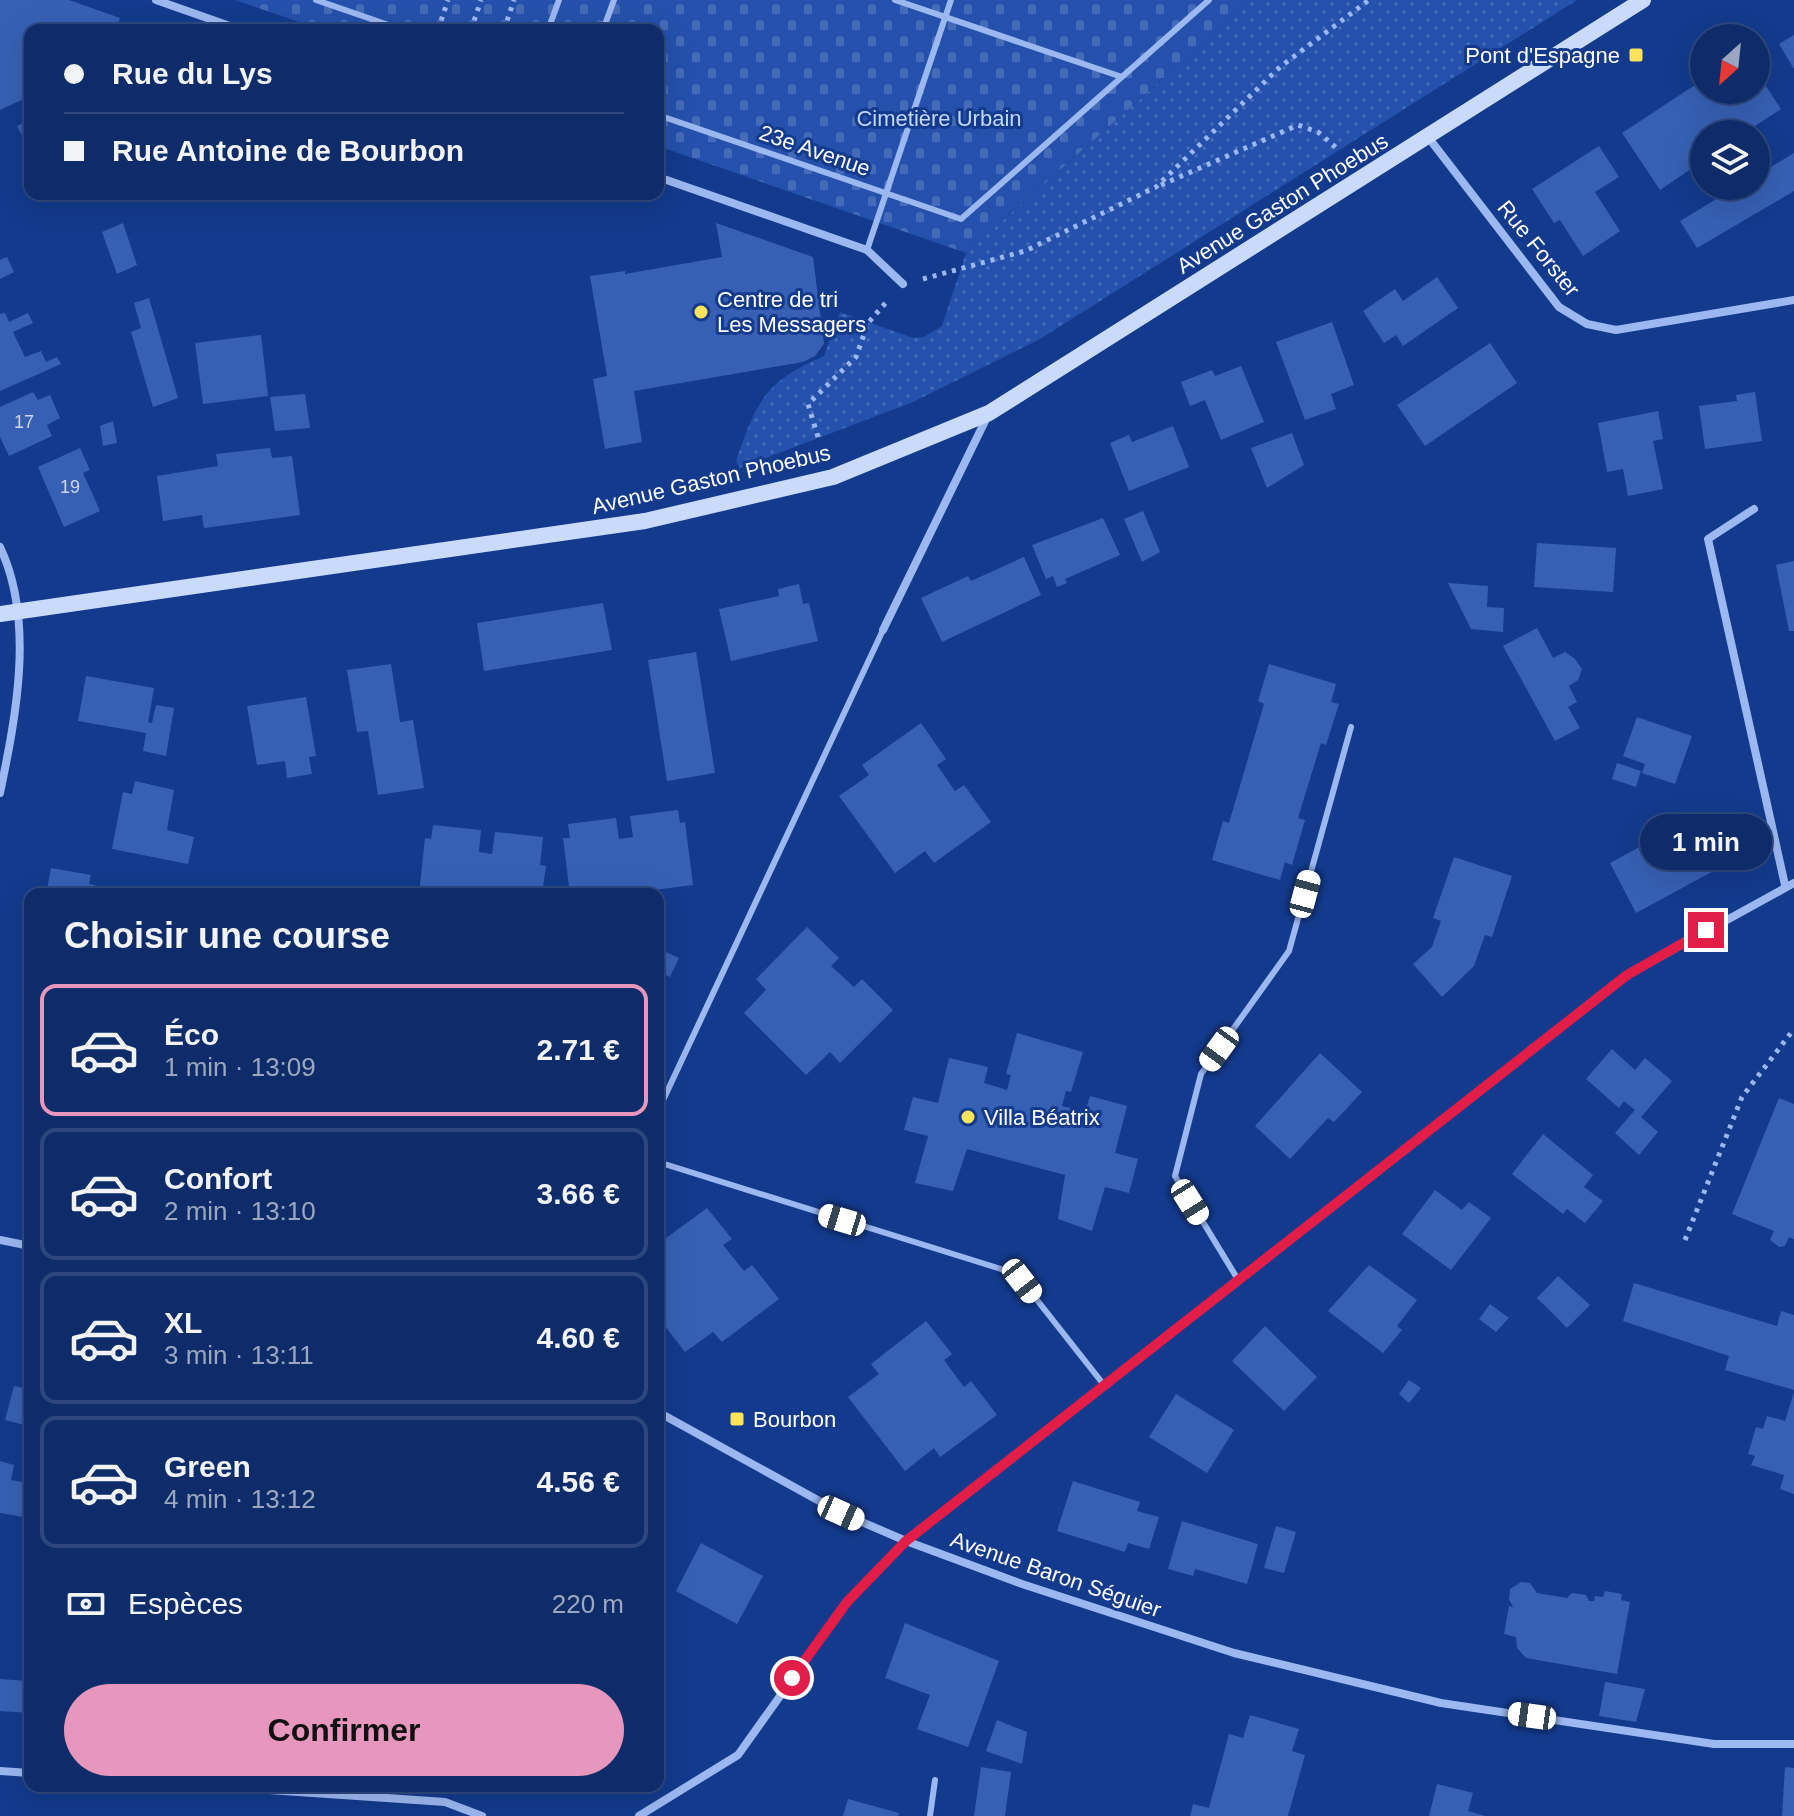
<!DOCTYPE html>
<html lang="fr">
<head>
<meta charset="utf-8">
<style>
	body { margin:0; font-family:Arial,sans-serif; background:#173470; color:#f1f3f6; height:100vh; display:flex; flex-direction:column; font-size:30px; white-space:nowrap }
	* { box-sizing:border-box; margin:0 }
	p { font-size:26px; color:#9ba7c1 }
	.icon { flex:none; width:44px; height:44px; fill:none; stroke:currentColor; stroke-width:2; stroke-linecap:round; stroke-linejoin:round }
	.map { position:relative; flex:1; overflow:hidden }
	.panel { position:absolute; left:24px; top:888px; width:640px; height:904px; display:flex; flex-direction:column; background:#0e2c6a; border-radius:16px; box-shadow:0 8px 32px #0002,0 0 0 2px #2e487e }
	.panel>* { flex:none }
	.banner { position:absolute; left:24px; top:24px; width:640px; height:176px; border-radius:16px; box-shadow:0 8px 32px #0002,0 0 0 2px #2e487e; display:grid; align-content:center; height:176px; padding:0 40px; background:#0e2c6a }
	.needle { width:52px; rotate:207deg }
	.controls { position:absolute; left:1690px; top:24px; display:grid; gap:16px }
	.controls a { display:grid; place-items:center; width:80px; height:80px; border-radius:50%; background:#0e2c6a; box-shadow:0 8px 32px #0002,0 0 0 2px #2e487e; font-size:40px }
	.end { position:absolute; width:36px; height:36px; margin:-18px; border:10px solid #e11d48; background:#fff; box-shadow:0 0 0 4px #fff }
	.from { border-radius:50% }
	.bubble { position:absolute; height:56px; border-radius:28px; background:#0e2c6a; box-shadow:0 8px 32px #0002,0 0 0 2px #2e487e; font-size:26px; font-weight:700; line-height:56px; text-align:center }
	.car { position:absolute; width:24px; height:48px; margin:-24px -12px; border-radius:10px; box-shadow:0 0 6px 2px #0007; background:linear-gradient(#fff 24%,#345 0 40%,#fff 0 76%,#345 0 86%,#fff 0) }
	.banner b { display:flex; align-items:center; gap:28px; height:76px; font-size:30px }
	.banner b+b { border-top:2px solid #2e487e }
	.banner i { width:20px; height:20px; background:#f1f3f6 }
	ul { padding:0; list-style:none }
	li { display:flex; align-items:center; gap:24px; height:132px; margin:0 16px 12px; padding:0 24px; border:4px solid #2e487e; border-radius:16px }
	li div { flex:1 }
	li b { display:block; font-size:30px }
	li em { font-style:normal; font-weight:700 }
	li.active { border-color:#e797bd }
	li>.icon { width:72px; height:72px; stroke-width:1.5 }
	h2 { padding:0 40px; font-size:36px; line-height:96px }
	.pay { display:flex; align-items:center; gap:20px; height:88px; padding:0 40px; font-size:30px }
	.pay p { margin-inline-start:auto }
	.button { display:flex; gap:16px; margin-top:auto; padding:16px 40px }
	.button a { flex:1; height:92px; border-radius:48px; background:#e797bd; color:#111; font-size:32px; font-weight:700; line-height:92px; text-align:center }
	.map>svg:first-child { display:block }
	.grass { fill:url(#grass-dots) }
	.cemetery { fill:url(#cemetery-stones) }
	.building { fill:#3760b4 }
	.lines { fill:none; stroke-linecap:round; stroke-linejoin:round }
	.path { stroke:#9cb8f1; stroke-width:5; stroke-dasharray:4 6; stroke-linecap:butt }
	.lane { stroke:#9cb8f1; stroke-width:6 }
	.street { stroke:#9cb8f1; stroke-width:8 }
	.secondary { stroke:#cadafb; stroke-width:16 }
	.route { stroke:#e11d48; stroke-width:10 }
	.poi-dot { fill:#ffe35c; stroke:#133a8d; stroke-width:3 }
	.labels { text-anchor:middle; stroke-width:6; stroke-linejoin:round; paint-order:stroke }
	.number-label { font-size:18px; fill:#cdd7ec }
	.poi-label { font-size:22px; fill:#fff; stroke:#133a8d; text-anchor:start }
	.park-label { font-size:22px; fill:#c3d6fc; stroke:#133a8d }
	.street-label { font-size:22px; fill:#fff; stroke:#133a8d }
</style>
</head>
<body>
<div class="map">
<svg width="1794" height="1816" viewBox="0 0 1794 1816">
	<defs>
		<pattern id="grass-dots" width="8" height="8" patternUnits="userSpaceOnUse" patternTransform="scale(2)"><rect width="8" height="8" fill="#2551ac"/><path d="M2 2h.1M6 6h.1" fill="none" stroke="#466bb8" stroke-width="1.8" stroke-linecap="round"/></pattern>
		<pattern id="cemetery-stones" width="16" height="16" patternUnits="userSpaceOnUse" patternTransform="scale(2)"><rect width="16" height="16" fill="#2551ac"/><path d="M2 7V4a2 2 0 0 1 4 0v3zM10 15v-3a2 2 0 0 1 4 0v3z" fill="#466bb8"/></pattern>
	</defs>
	<rect width="100%" height="100%" fill="#133a8d"/>
	<path class="grass" d="M1252,0h325l-537,339 -127,63 -173,66 -4,-7c21,-60 28,-79 88,-105l16,-44 73,26 11,-1 18,-11 24,-73z"/>
	<path class="cemetery" d="M235,0h1017l-286,253 -308,-107v-116h-336z"/>
	<path class="building" d="M0,0h69l51,18 -4,12h-86v66l-30,14z
		M1794,35v34l-15,-25z
		M1756,71l25,38 -38,25h-39v26l-44,30 -38,-57 82,-54v11h52z
		M30,120v23l-3,2 -10,-19z
		M1599,146l20,31 -24,15 25,39 -37,25 -23,-36 -6,3 -22,-34z
		M1794,153v38l-97,57 -17,-27 58,-35h18v-10z
		M123,223l14,42 -20,9 -15,-42z
		M716,223l97,34 11,87 -9,12 -12,6 -169,29 8,51 -37,7 -12,-70 14,-3 -17,-100 35,-5v3l97,-17z
		M7,257l7,15 -14,7v-19z
		M1437,277l21,31 -55,38 -7,-11 -12,8 -21,-32 32,-22 8,12z
		M149,298l29,100 -25,9 -22,-75 10,-4 -7,-25z
		M5,313l4,9 19,-9 5,10 -20,9 12,25 16,-6 5,11 11,-5 4,7 -61,27v-77z
		M1332,322l22,63 -23,9 5,15 -31,11 -29,-78z
		M261,335l7,61 -65,8 -8,-61z
		M1490,343l27,40 -92,63 -28,-41z
		M1241,366l23,56 -43,18 -16,-40 -15,6 -9,-24 31,-12 3,6z
		M33,392l5,8 12,-5 10,23 -13,7 5,11 -43,20 -9,-19v-30z
		M1755,392l7,49 -57,8 -6,-43 38,-5 -1,-6z
		M305,394l5,34 -35,3 -5,-34z
		M1658,411l5,28 -10,2 10,48 -35,7 -5,-27 -16,3 -9,-49z
		M113,421l4,22 -14,3 -3,-20z
		M1173,426l16,41 -60,24 -19,-48 19,-8 3,7z
		M1292,433l12,32 -37,23 -16,-40z
		M80,448l10,22 -7,3 17,38 -36,16 -26,-60z
		M270,448l2,10 20,-2 8,59 -96,13 -2,-13 -39,6 -6,-45 61,-10 -2,-12z
		M1143,511l17,41 -18,10 -18,-43z
		M1103,518l17,37 -55,24 2,4 -10,4 -4,-11 -7,3 -14,-34z
		M1537,543l79,5 -3,44 -79,-5z
		M1024,557l17,38 -99,47 -21,-44 47,-22 3,5z
		M1794,561v70h-5l-13,-66z
		M1448,583l40,3 -1,21 17,1 -1,24 -32,-3z
		M799,584l4,20 6,-1 9,38 -87,20 -12,-52 60,-13 -1,-7z
		M603,603l9,47 -128,21 -7,-48z
		M1537,628l16,30 12,-6 10,7 7,10 -4,11 -9,6 8,16 -9,5 12,21 -25,13 -52,-95z
		M696,652l19,121 -48,8 -19,-121z
		M391,664l9,58 13,-2 11,68 -46,7 -10,-64 -11,1 -10,-62z
		M1269,664l67,20 -5,18 8,2 -13,41 -5,-2 -23,75 7,2 -13,45 -7,-3 -5,18 -68,-20 11,-39 6,2 35,-119 -6,-3z
		M86,676l68,12 -6,34 4,1 4,-18 18,3 -8,48 -23,-5 3,-18 -68,-12z
		M306,697l10,59 -7,1 3,17 -25,4 -2,-17 -28,4 -10,-59z
		M1637,717l55,19 -17,48 -33,-11 3,-9 -22,-8z
		M921,723l25,36 -9,6 18,26 9,-6 27,37 -57,41 -9,-12 -30,22 -56,-77 30,-21 -7,-10z
		M1617,763l24,8 -5,16 -24,-8z
		M135,781l39,9 -7,40 27,7 -6,27 -76,-15 11,-57 9,2z
		M678,810l2,13 5,-1 8,63 -71,9h-52l-7,-56h7l-2,-14 48,-6 3,21 14,-2 -3,-21z
		M433,825l48,5 -2,22 13,2 3,-22 48,5 -3,28 6,1 -4,28h-123l6,-56 6,1z
		M1678,826l7,14 14,-8 20,36 -83,45 -26,-50z
		M1454,857l58,19 -20,61 -7,-2 -11,31 -32,31 -29,-33 19,-17 9,-26 -8,-3z
		M51,868l40,7 -2,9 45,10h-88z
		M807,927l32,31 -8,8 23,21 8,-8 31,31 -53,53 -10,-11 -24,23 -62,-62 22,-23 -10,-11z
		M664,951l15,7 -9,19 -12,-6z
		M1017,1033l66,19 -12,40 -5,-1 -4,15 23,6 5,-16 37,10 -12,47 23,6 -9,34 -24,-6 -13,44 -34,-12 7,-44 -98,-26 -14,42 -38,-8 13,-47 -24,-6 9,-33 25,6 11,-45 39,9 -4,16 23,7 4,-15 -5,-1z
		M1612,1049l23,21 10,-12 27,23 -31,36 17,15 -19,23 -24,-22 20,-23 -11,-9 -5,7 -33,-29z
		M1320,1053l42,39 -28,30 -6,-4 -38,41 -35,-33z
		M1779,1098l15,6v135l-5,-2 -4,9 -6,1 -9,-7 4,-9 -42,-17z
		M1543,1134l50,41 -9,12 19,14 -18,22 -18,-14 -4,5 -51,-40z
		M1435,1190l27,20 7,-8 22,16 -40,52 -49,-36z
		M707,1208l25,31 -9,6 21,26 8,-6 27,34 -57,43 -9,-10 -28,20 -27,-35v-73z
		M1369,1265l48,35 -20,26 5,4 -19,23 -55,-42z
		M1558,1276l32,29 -23,23 -30,-30z
		M1634,1283l143,43 4,-15 13,4v75l-69,-20 4,-14 -106,-35z
		M1490,1304l19,14 -13,14 -17,-13z
		M926,1321l26,33 -8,6 20,27 7,-6 26,34 -57,42 -6,-9 -29,23 -57,-74 31,-23 -8,-10z
		M1265,1326l52,51 -33,34 -52,-50z
		M1409,1380l12,8 -12,15 -10,-9z
		M14,1386l16,3 -6,36 -19,-5z
		M1794,1392v102l-14,-5 4,-14 -33,-10 4,-9 -7,-2 8,-27 7,2 4,-13 18,5z
		M1176,1394l58,36 -27,43 -58,-36z
		M0,1461l14,4 -3,15 18,3 -6,34 -23,-4z
		M1073,1481l67,21 -3,9 22,6 -10,32 -21,-6 -3,9 -68,-21z
		M1182,1521l76,23 -11,40 -52,-15 -2,7 -25,-7z
		M1276,1526l20,6 -12,41 -20,-5z
		M701,1543l62,33 -26,48 -61,-33z
		M1521,1582l9,1 7,10 30,5 5,-5 14,2 3,6h5l1,-5 8,1 2,-6 17,3 -1,6 9,2 -13,72 -91,-16 -9,-10 -1,-11 -12,-3 5,-28 4,1 -4,-8 1,-10z
		M905,1623l94,38 -31,86 -51,-18 13,-34 -45,-17z
		M28,1673l2,40 -30,-2v-32l27,2z
		M1605,1682l40,7 -9,33 -37,-6z
		M1250,1715l49,14 -7,22 13,4 -17,61h-98l3,-12 16,4 20,-74 14,4z
		M997,1720l30,12 -5,32 -36,-13z
		M981,1767l30,5 -6,44h-31z
		M1785,1767l9,1v48h-12z
		M1437,1784l36,9 -5,18 17,5h-56z
		M848,1799l51,14 -1,3h-55z"/>
	<g class="lines">
		<path class="path" d="M438,30l10,-30
			M471,30l10,-30
			M504,30l10,-30
			M1161,185l137,-60 20,7 22,19
			M923,279l102,-28 131,-64 124,-120 89,-67
			M818,437l-10,-33 48,-47 12,-34 21,-24
			M1685,1240l57,-143 52,-68"/>
		<path class="lane" d="M316,0l87,30
			M895,0l227,77
			M548,30l11,-30
			M603,30l11,-30
			M658,115l303,104 248,-219
			M867,250l84,-250
			M658,1111l225,-481
			M658,1162l343,107 21,12 82,104
			M1237,1278l-62,-102 26,-102 88,-123 62,-224
			M930,1816l5,-36"/>
		<path class="street" d="M156,0l85,30
			M1428,137l131,170 28,17 29,6 178,-30
			M658,177l209,73 36,34
			M1754,509l-46,30 77,346
			M0,547c35,74 16,169 0,246
			M883,630l105,-215
			M0,1240l30,6
			M658,1412l183,101 65,28 116,43 212,69 207,50 273,41h80
			M0,1771l30,2
			M212,1786l233,16 37,14
			M639,1816l99,-61 109,-153 59,-61 721,-566 167,-92"/>
		<path class="secondary" d="M0,614l645,-93 188,-44 156,-64 654,-413"/>
	</g>
	<g class="lines">
		<path class="route" d="M792,1678l55,-76 59,-61 721,-566 79,-45"/>
	</g>
	<g class="poi-dot">
		<rect x="1628" y="47" width="16" height="16" rx="4"/>
		<circle cx="701" cy="312" r="8"/>
		<circle cx="968" cy="1117" r="8"/>
		<rect x="729" y="1411" width="16" height="16" rx="4"/>
	</g>
	<g class="labels">
		<g class="number-label">
			<text x="24" y="428">17</text>
			<text x="70" y="493">19</text>
		</g>
		<g class="poi-label">
			<text x="1620" y="63" text-anchor="end">Pont d'Espagne</text>
			<text x="717" y="307">Centre de tri<tspan x="717" dy="25">Les Messagers</tspan></text>
			<text x="984" y="1125">Villa Béatrix</text>
			<text x="753" y="1427">Bourbon</text>
		</g>
		<g class="park-label">
			<text x="939" y="126">Cimetière Urbain</text>
		</g>
		<g class="street-label">
			<text transform="translate(815 150) rotate(19)" y="8">23e Avenue</text>
			<text transform="translate(1282 203) rotate(-32)" y="8">Avenue Gaston Phoebus</text>
			<text transform="translate(1539 248) rotate(51)" y="8">Rue Forster</text>
			<text transform="translate(711 479) rotate(-13)" y="8">Avenue Gaston Phoebus</text>
			<text transform="translate(1056 1574) rotate(19)" y="8">Avenue Baron Séguier</text>
		</g>
	</g>
</svg>
<div class="controls">
<a><svg class="needle" viewBox="-14 -14 28 28"><path d="M0-13l5 13h-10z" fill="#e53935"/><path d="M0 13l5-13h-10z" fill="#9ba7c1"/></svg></a>
<a><svg class="icon" aria-label="layers" viewBox="0 0 24 24"><path d="M12 4l9 5-9 5-9-5zM3 14l9 5 9-5"/></svg></a>
</div>
<i class="end from" style="left:792px;top:1678px"></i>
<i class="end" style="left:1706px;top:930px"></i>
<div class="bubble" style="left:1640px;top:814px;width:132px">1 min</div>
<i class="car" style="left:1305px;top:894px;rotate:15deg"></i>
<i class="car" style="left:1219px;top:1049px;rotate:216deg"></i>
<i class="car" style="left:1190px;top:1202px;rotate:148deg"></i>
<i class="car" style="left:842px;top:1220px;rotate:287deg"></i>
<i class="car" style="left:1022px;top:1281px;rotate:142deg"></i>
<i class="car" style="left:841px;top:1513px;rotate:114deg"></i>
<i class="car" style="left:1532px;top:1716px;rotate:278deg"></i>
<div class="banner">
<b><i class="from"></i>Rue du Lys</b>
<b><i></i>Rue Antoine de Bourbon</b>
</div>
<section class="panel">
<h2>Choisir une course</h2>
<ul>
<li class="active"><svg class="icon" aria-label="car" viewBox="0 0 24 24"><path d="M5 17H2v-5l4-1 3-4h7l3 4 3 1v5h-3M9 17h6M6 11h13"/><circle cx="7" cy="17" r="2"/><circle cx="17" cy="17" r="2"/></svg><div><b>Éco</b><p>1 min · 13:09</p></div><em>2.71 €</em></li>
<li><svg class="icon" aria-label="car" viewBox="0 0 24 24"><path d="M5 17H2v-5l4-1 3-4h7l3 4 3 1v5h-3M9 17h6M6 11h13"/><circle cx="7" cy="17" r="2"/><circle cx="17" cy="17" r="2"/></svg><div><b>Confort</b><p>2 min · 13:10</p></div><em>3.66 €</em></li>
<li><svg class="icon" aria-label="car" viewBox="0 0 24 24"><path d="M5 17H2v-5l4-1 3-4h7l3 4 3 1v5h-3M9 17h6M6 11h13"/><circle cx="7" cy="17" r="2"/><circle cx="17" cy="17" r="2"/></svg><div><b>XL</b><p>3 min · 13:11</p></div><em>4.60 €</em></li>
<li><svg class="icon" aria-label="car" viewBox="0 0 24 24"><path d="M5 17H2v-5l4-1 3-4h7l3 4 3 1v5h-3M9 17h6M6 11h13"/><circle cx="7" cy="17" r="2"/><circle cx="17" cy="17" r="2"/></svg><div><b>Green</b><p>4 min · 13:12</p></div><em>4.56 €</em></li>
</ul>
<div class="pay"><svg class="icon" aria-label="cash" viewBox="0 0 24 24"><path d="M3 7h18v10H3z"/><circle cx="12" cy="12" r="2"/></svg>Espèces<p>220 m</p></div>
<div class="button"><a>Confirmer</a></div>
</section>
</div>
</body>
</html>
